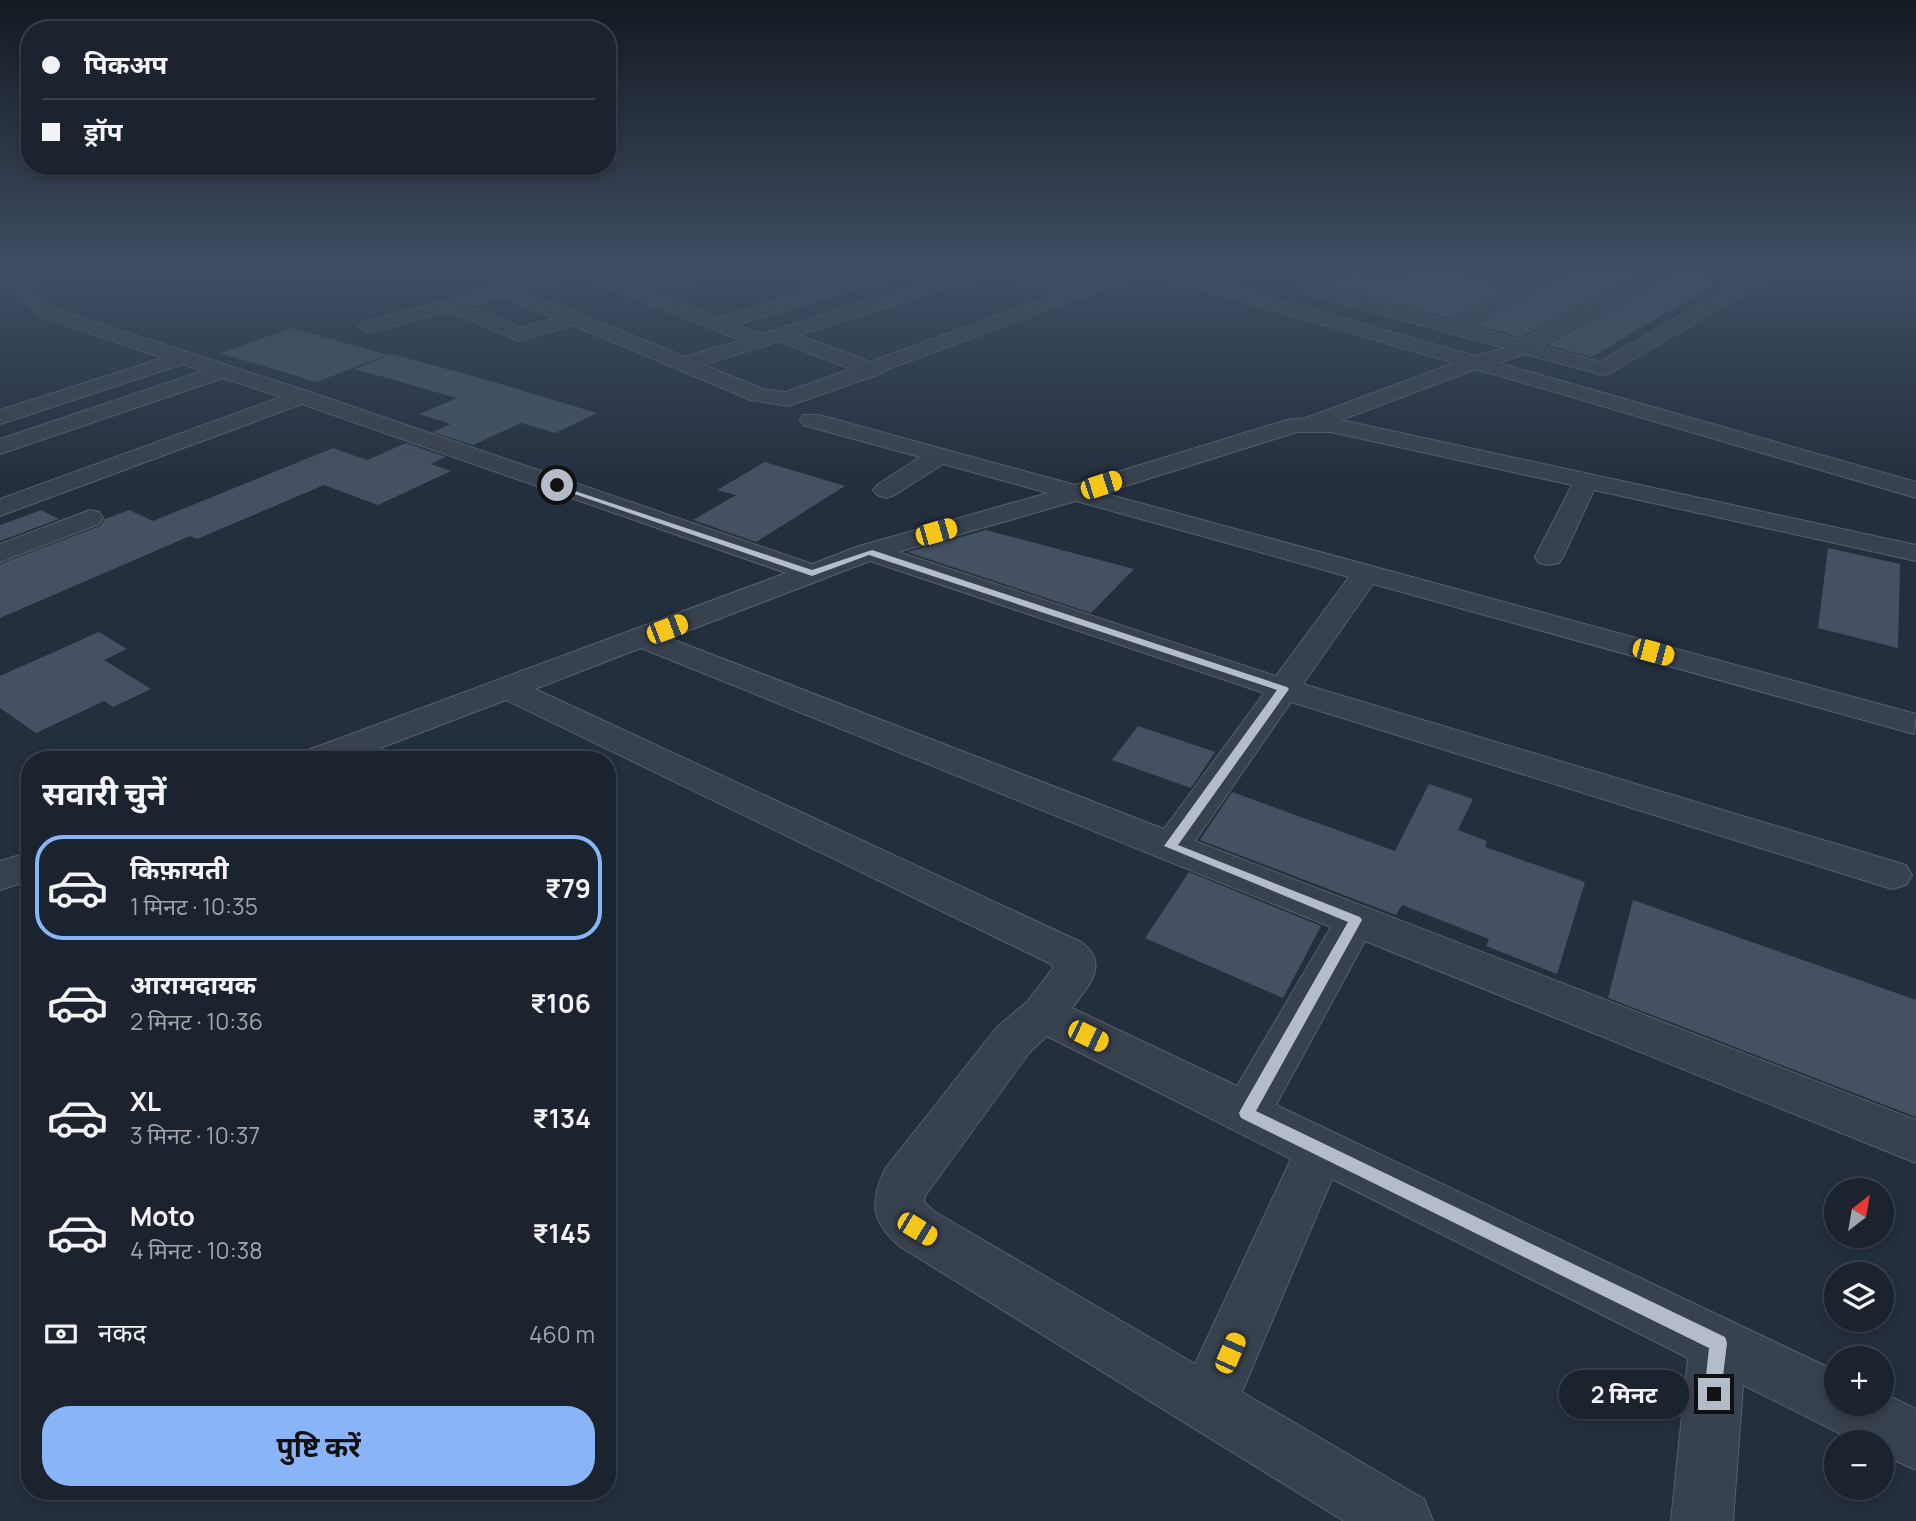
<!DOCTYPE html>
<html lang="hi">
<head>
<meta charset="utf-8">
<style>
	body { margin:0; font-family:Manrope,"Noto Sans Devanagari",sans-serif; background:#242b36; color:#f1f3f6; height:100vh; display:flex; flex-direction:column; font-size:26px; white-space:nowrap }
	* { box-sizing:border-box; margin:0 }
	p { font-size:23px; color:#a0a4aa }
	.icon { flex:none; width:38px; height:38px; fill:none; stroke:currentColor; stroke-width:2; stroke-linecap:round; stroke-linejoin:round }
	.map { position:relative; flex:1; overflow:hidden }
	.panel { position:absolute; left:21px; top:751px; width:595px; height:749px; display:flex; flex-direction:column; background:#1b232e; border-radius:28px; box-shadow:0 4px 10px #0003,0 0 0 2px #39404a }
	.panel>* { flex:none }
	.banner { position:absolute; left:21px; top:21px; width:595px; height:154px; border-radius:28px; box-shadow:0 4px 10px #0003,0 0 0 2px #39404a; display:grid; align-content:center; height:154px; padding:0 21px; background:#1b232e }
	.needle { width:46px; rotate:31deg }
	.tools { position:absolute; left:1824px; top:1178px; display:grid; gap:14px }
	.tools a { display:grid; place-items:center; width:70px; height:70px; border-radius:50%; background:#1b232e; box-shadow:0 4px 10px #0003,0 0 0 2px #39404a; font-size:35px }
	.end { position:absolute; width:32px; height:32px; margin:-16px; border:9px solid #b4bcc9; background:#111; box-shadow:0 0 0 4px #111 }
	.from { border-radius:50% }
	.bubble { position:absolute; height:49px; border-radius:24px; background:#1b232e; box-shadow:0 4px 10px #0003,0 0 0 2px #39404a; font-size:23px; font-weight:700; line-height:49px; text-align:center }
	.car { position:absolute; width:21px; height:42px; margin:-21px -10px; border-radius:9px; box-shadow:0 0 5px 2px #0007; background:linear-gradient(#f5c518 24%,#345 0 40%,#f5c518 0 76%,#345 0 86%,#f5c518 0) }
	.banner b { display:flex; align-items:center; gap:24px; height:66px; font-size:26px }
	.banner b+b { border-top:2px solid #39404a }
	.banner i { width:18px; height:18px; background:#f1f3f6 }
	ul { padding:0; list-style:none }
	li { display:flex; align-items:center; gap:21px; height:105px; margin:0 14px 10px; padding:0 7px; border:4px solid transparent; border-radius:28px }
	li div { flex:1 }
	li b { display:block; font-size:26px }
	li em { font-style:normal; font-weight:700 }
	li.selected { border-color:#8ab4f8 }
	li>.icon { width:63px; height:63px; stroke-width:1.5 }
	h2 { padding:0 21px; font-size:32px; line-height:84px }
	.pay { display:flex; align-items:center; gap:18px; height:77px; padding:0 21px; font-size:26px }
	.pay p { margin-inline-start:auto }
	.cta { display:flex; gap:14px; margin-top:auto; padding:14px 21px }
	.cta a { flex:1; height:80px; border-radius:28px; background:#8ab4f8; color:#111; font-size:28px; font-weight:700; line-height:80px; text-align:center }
	.map>svg:first-child { display:block }
	.building { fill:#455162 }
	.lines { fill:none; stroke-linecap:round; stroke-linejoin:round }
	.minor-casing { stroke:#565f6c; stroke-width:2 }
	.minor { fill:#38414e; fill-rule:evenodd }
	.route { fill:#b4bcc9 }
</style>
</head>
<body>
<div class="map">
<svg width="1916" height="1521" viewBox="0 0 1916 1521">
	<rect width="100%" height="100%" fill="#242f3e"/>
	<path class="building" d="M1411,269h54l3,7 46,11 -65,31 -128,-34 38,-14 4,6 23,4 21,-4z
		M1581,269h70l-130,68 -45,-12z
		M1682,269h21l3,7 18,3 -133,78 -43,-12z
		M292,328l96,27 -72,27 -96,-29z
		M392,354l102,28 103,31 -42,20 -34,-10 -48,22 -40,-13 18,-8 -32,-10 38,-16 -102,-29z
		M406,443l40,14 -15,7 20,7 -73,34 -54,-20 -127,54 -7,-3 -190,82v-54l100,-38 5,-7 24,-9 24,11 180,-73 34,12z
		M765,462l80,24 -89,56 -63,-22 43,-25 -19,-5z
		M41,510l18,9 -59,22v-16z
		M986,530l148,39 -43,44 -184,-61z
		M1828,548l72,16 -2,84 -80,-20z
		M99,632l28,17 -23,11 47,29 -38,18 -9,-6 -68,32 -36,-25v-32z
		M1138,726l77,26 -24,36 -79,-28z
		M1429,784l44,15 -15,31 29,11 -2,6 100,35 -28,92 -71,-28 3,-7 -87,-34 -6,10 -196,-75 32,-48 163,59z
		M1189,872l132,54 -38,72 -138,-60z
		M1633,900l283,100v117l-308,-119z"/>
	<g class="lines">
		<defs>
			<path id="minor" d="M547,269h20l-17,14 -27,8 162,66 56,-17 -147,-58 -3,-4c11,-12 31,-9 46,-9l-2,4 -18,5 14,6 59,-15h30l-2,4 -70,17 71,28 103,-31 -38,-14 -2,-4h24l34,13 43,-13h12l3,4 -3,4 -158,48 24,9 208,-65h49l59,18 47,-18h47l304,87 30,-8 -208,-57 -3,-4 9,-5 146,39 73,-35 -53,-13 -2,-4h30l39,10 21,-10h22l-110,57 52,14 136,-71h22l-138,77 59,16 140,-82 -33,-7 -2,-4h32l16,4 6,-4h21l-17,14 -153,90 -7,2 -78,-21 -27,9 418,119v16l-440,-129 -135,51 575,125v16l-322,-71 -31,67 -4,6 -10,2 -10,-2 -4,-6 37,-72 -241,-53h-34l-194,61 813,221 -2,20 -541,-150 -70,100 603,181 6,10 -6,10 -14,4 -601,-187 -96,139 721,279v43l-551,-222 -89,164 560,266v33h45v-12l35,17v61l-35,-16v-12h-24l-114,-57 -10,136h-62l17,-163 -356,-179 -90,213 182,107 9,22h-89l-445,-275c-29,-26 -29,-44 -14,-77l112,-142 30,-25 26,-34 -2,-4 -545,-264 -157,60h-51l5,-8 483,-179 -484,-169 -302,112v-17l281,-102 -58,-19 -223,76v-15l202,-68 -19,-7 -183,60v-14l163,-52 -125,-43 -18,-20 -20,-9v-11l32,12 20,20 24,9 234,76 502,172 47,-18 189,-53 -105,-29 -48,31 -9,3 -9,-3 -4,-5 4,-5 43,-28 -117,-32 -3,-5 3,-5h16l256,70 212,-65 19,-2 148,-55 -308,-90 -263,98 -3,3 -92,32 -37,-6 -178,-75 -54,16 -70,-30 -81,22 -10,-6 3,-4 156,-41zM994,273l65,20 -189,69 -71,-27zM504,297l52,21 -36,10 -52,-22zM779,341l72,28 -65,23 -23,-3 -59,-24zM1076,501l273,76 -73,99 -378,-124zM870,561l394,132 -100,136 -495,-191zM641,648l690,279 -94,159 -165,-78c16,-22 39,-44 9,-66l-546,-253zM1047,1036l244,123 -96,205 -260,-152 -11,-10 1,-6 104,-143z
				M1241,269h26l-2,4 -17,4 -6,-1 -3,-4z
				M1361,269h48l-2,4 -21,4 -23,-4z
				M90,510l9,2 4,6 -4,6 -99,38v-18z
				M30,852v28l-30,10v-29z"/>
		</defs>
		<use href="#minor" class="minor-casing"/>
		<use href="#minor" class="minor"/>
	</g>
	<linearGradient id="sky" x2="0" y2="1"><stop stop-color="#141a22"/><stop offset="0.56" stop-color="#3f4d63"/><stop offset="1" stop-color="#3f4d63" stop-opacity="0"/></linearGradient>
	<rect width="1916" height="482" fill="url(#sky)"/>
	<path class="route" d="M554,484l258,86 60,-20 415,137 2,2 -111,156 182,72 2,3 -106,191 469,226 2,6 -7,58 -6,2 -7,-2 -3,-7 5,-46 -468,-230 -2,-5 2,-4 107,-187 -184,-76 113,-156 -408,-135 -57,21 -258,-89z"/>
</svg>
<div class="tools">
<a><svg class="needle" viewBox="-14 -14 28 28"><path d="M0-13l5 13h-10z" fill="#e53935"/><path d="M0 13l5-13h-10z" fill="#a0a4aa"/></svg></a>
<a><svg class="icon" aria-label="layers" viewBox="0 0 24 24"><path d="M12 4l9 5-9 5-9-5zM3 14l9 5 9-5"/></svg></a>
<a>+</a>
<a>−</a>
</div>
<i class="end from" style="left:557px;top:485px"></i>
<i class="end" style="left:1714px;top:1394px"></i>
<div class="bubble" style="left:1559px;top:1370px;width:130px">2 मिनट</div>
<i class="car" style="left:1101px;top:485px;rotate:72deg"></i>
<i class="car" style="left:936px;top:532px;rotate:74deg"></i>
<i class="car" style="left:667px;top:629px;rotate:69deg"></i>
<i class="car" style="left:1653px;top:652px;rotate:105deg"></i>
<i class="car" style="left:1088px;top:1036px;rotate:116deg"></i>
<i class="car" style="left:917px;top:1229px;rotate:121deg"></i>
<i class="car" style="left:1230px;top:1353px;rotate:24deg"></i>
<div class="banner">
<b><i class="from"></i>पिकअप</b>
<b><i></i>ड्रॉप</b>
</div>
<section class="panel">
<h2>सवारी चुनें</h2>
<ul>
<li class="selected"><svg class="icon" aria-label="car" viewBox="0 0 24 24"><path d="M5 17H2v-5l4-1 3-4h7l3 4 3 1v5h-3M9 17h6M6 11h13"/><circle cx="7" cy="17" r="2"/><circle cx="17" cy="17" r="2"/></svg><div><b>किफ़ायती</b><p>1 मिनट · 10:35</p></div><em>₹79</em></li>
<li><svg class="icon" aria-label="car" viewBox="0 0 24 24"><path d="M5 17H2v-5l4-1 3-4h7l3 4 3 1v5h-3M9 17h6M6 11h13"/><circle cx="7" cy="17" r="2"/><circle cx="17" cy="17" r="2"/></svg><div><b>आरामदायक</b><p>2 मिनट · 10:36</p></div><em>₹106</em></li>
<li><svg class="icon" aria-label="car" viewBox="0 0 24 24"><path d="M5 17H2v-5l4-1 3-4h7l3 4 3 1v5h-3M9 17h6M6 11h13"/><circle cx="7" cy="17" r="2"/><circle cx="17" cy="17" r="2"/></svg><div><b>XL</b><p>3 मिनट · 10:37</p></div><em>₹134</em></li>
<li><svg class="icon" aria-label="car" viewBox="0 0 24 24"><path d="M5 17H2v-5l4-1 3-4h7l3 4 3 1v5h-3M9 17h6M6 11h13"/><circle cx="7" cy="17" r="2"/><circle cx="17" cy="17" r="2"/></svg><div><b>Moto</b><p>4 मिनट · 10:38</p></div><em>₹145</em></li>
</ul>
<div class="pay"><svg class="icon" aria-label="cash" viewBox="0 0 24 24"><path d="M3 7h18v10H3z"/><circle cx="12" cy="12" r="2"/></svg>नकद<p>460 m</p></div>
<div class="cta"><a>पुष्टि करें</a></div>
</section>
</div>
</body>
</html>
